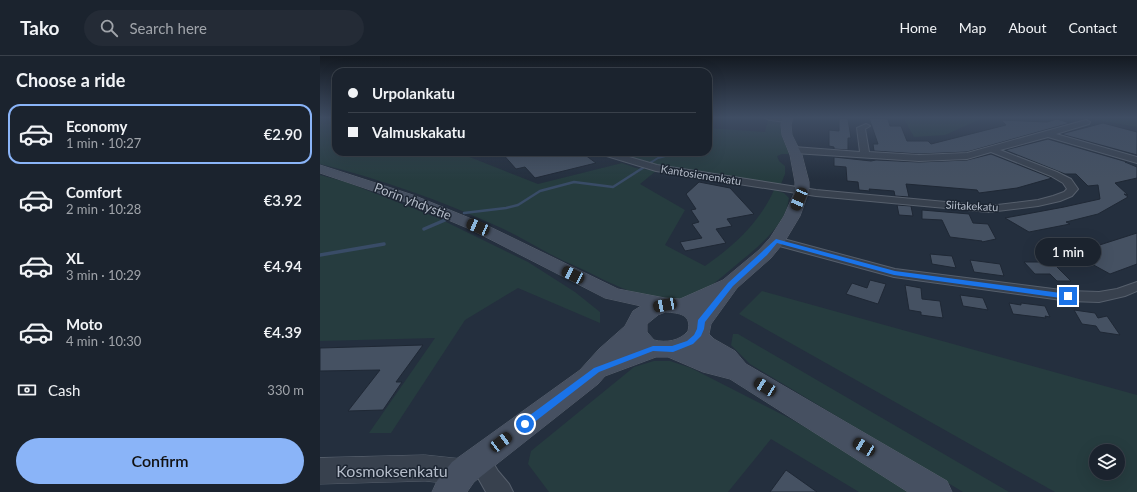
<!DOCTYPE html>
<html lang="en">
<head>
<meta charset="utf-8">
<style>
	body { margin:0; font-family:Lato,sans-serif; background:#242b36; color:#f1f3f6; height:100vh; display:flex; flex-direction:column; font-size:15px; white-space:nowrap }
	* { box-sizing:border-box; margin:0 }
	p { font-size:13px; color:#a0a4aa }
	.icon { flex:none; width:22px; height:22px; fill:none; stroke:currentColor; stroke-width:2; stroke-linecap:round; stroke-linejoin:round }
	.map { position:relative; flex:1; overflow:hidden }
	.sheet { display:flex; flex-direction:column; background:#1b232e; width:320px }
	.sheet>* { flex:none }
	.guide { position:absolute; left:12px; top:12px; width:380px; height:88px; border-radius:12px; box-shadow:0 4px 16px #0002,0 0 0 1px #39404a; display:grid; align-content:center; height:88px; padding:0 16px; background:#1b232e }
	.buttons { position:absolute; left:769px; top:388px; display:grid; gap:8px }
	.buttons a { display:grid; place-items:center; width:36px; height:36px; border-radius:50%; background:#1b232e; box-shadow:0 4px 16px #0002,0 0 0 1px #39404a; font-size:20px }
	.end { position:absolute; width:18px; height:18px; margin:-9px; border:5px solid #1a73e8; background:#fff; box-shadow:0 0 0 2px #fff }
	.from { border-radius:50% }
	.bubble { position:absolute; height:28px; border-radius:14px; background:#1b232e; box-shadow:0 4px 16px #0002,0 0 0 1px #39404a; font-size:13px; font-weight:600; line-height:28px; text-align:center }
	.car { position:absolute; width:12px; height:24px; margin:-12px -6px; border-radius:5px; box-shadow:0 0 3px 1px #0007; background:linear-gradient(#222 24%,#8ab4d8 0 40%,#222 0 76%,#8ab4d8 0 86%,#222 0) }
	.guide b { display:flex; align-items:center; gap:14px; height:38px; font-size:15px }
	.guide b+b { border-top:1px solid #39404a }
	.guide i { width:10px; height:10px; background:#f1f3f6 }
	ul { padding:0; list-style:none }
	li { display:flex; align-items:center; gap:12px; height:60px; margin:0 8px 6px; padding:0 8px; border:2px solid transparent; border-radius:12px }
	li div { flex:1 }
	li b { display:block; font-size:15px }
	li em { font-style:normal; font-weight:600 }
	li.selected { border-color:#8ab4f8 }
	li>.icon { width:36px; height:36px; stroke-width:1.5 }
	h2 { padding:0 16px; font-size:18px; line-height:48px }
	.pay { display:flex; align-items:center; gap:10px; height:44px; padding:0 16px; font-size:15px }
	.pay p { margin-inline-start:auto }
	.cta { display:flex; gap:8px; margin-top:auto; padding:8px 16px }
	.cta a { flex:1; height:46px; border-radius:24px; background:#8ab4f8; color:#111; font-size:16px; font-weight:600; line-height:46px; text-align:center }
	header { display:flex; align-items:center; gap:24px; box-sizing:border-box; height:56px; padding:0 20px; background:#1b232e; border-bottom:1px solid #39404a }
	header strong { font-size:19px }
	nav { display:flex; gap:22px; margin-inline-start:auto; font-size:14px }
	.search { width:280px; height:36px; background:#242b36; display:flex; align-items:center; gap:10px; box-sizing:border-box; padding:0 14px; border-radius:22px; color:#a0a4aa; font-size:15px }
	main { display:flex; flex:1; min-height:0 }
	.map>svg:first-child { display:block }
	.green { fill:#263c3f; fill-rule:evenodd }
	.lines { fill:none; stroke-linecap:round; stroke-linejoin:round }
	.stream-far2 { stroke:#394c67; stroke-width:2 }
	.stream-far1 { stroke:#394c67; stroke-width:2.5 }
	.stream { stroke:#394c67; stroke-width:3.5 }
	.building { fill:#455162; stroke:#1f2835 }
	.minor-casing { stroke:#565f6c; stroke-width:2 }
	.tertiary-casing { stroke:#565f6c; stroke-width:1 }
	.secondary-casing { stroke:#565f6c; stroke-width:1 }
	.minor { fill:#38414e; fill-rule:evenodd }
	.tertiary { fill:#38414e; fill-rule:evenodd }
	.secondary { fill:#465061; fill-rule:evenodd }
	.route { fill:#1a73e8 }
	.labels { text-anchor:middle; stroke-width:3; stroke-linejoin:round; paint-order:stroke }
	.far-street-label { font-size:11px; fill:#b4bcc9; stroke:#1d2633 }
	.street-label { font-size:13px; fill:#b4bcc9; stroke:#1d2633 }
	.near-street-label { font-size:16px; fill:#b4bcc9; stroke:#1d2633 }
</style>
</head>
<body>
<header>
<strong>Tako</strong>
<div class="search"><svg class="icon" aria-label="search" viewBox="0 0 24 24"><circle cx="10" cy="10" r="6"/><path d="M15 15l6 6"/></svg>Search here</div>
<nav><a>Home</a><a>Map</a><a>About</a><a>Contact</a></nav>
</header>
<main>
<section class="sheet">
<h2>Choose a ride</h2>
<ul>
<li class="selected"><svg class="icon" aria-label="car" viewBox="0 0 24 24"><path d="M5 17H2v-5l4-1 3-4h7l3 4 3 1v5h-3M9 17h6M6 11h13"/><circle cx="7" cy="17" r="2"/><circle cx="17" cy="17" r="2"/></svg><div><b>Economy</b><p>1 min · 10:27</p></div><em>€2.90</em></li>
<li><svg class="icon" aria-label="car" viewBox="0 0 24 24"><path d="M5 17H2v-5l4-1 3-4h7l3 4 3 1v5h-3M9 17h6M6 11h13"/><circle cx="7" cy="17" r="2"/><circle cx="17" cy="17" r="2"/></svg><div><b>Comfort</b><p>2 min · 10:28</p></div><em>€3.92</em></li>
<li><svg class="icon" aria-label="car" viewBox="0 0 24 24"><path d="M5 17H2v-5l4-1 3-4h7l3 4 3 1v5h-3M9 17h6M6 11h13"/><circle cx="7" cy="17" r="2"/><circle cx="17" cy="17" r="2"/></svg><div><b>XL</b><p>3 min · 10:29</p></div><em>€4.94</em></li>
<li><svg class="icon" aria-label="car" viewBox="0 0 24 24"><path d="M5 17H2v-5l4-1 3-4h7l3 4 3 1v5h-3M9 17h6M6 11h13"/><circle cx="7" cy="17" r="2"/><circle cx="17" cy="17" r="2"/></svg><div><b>Moto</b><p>4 min · 10:30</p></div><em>€4.39</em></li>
</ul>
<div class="pay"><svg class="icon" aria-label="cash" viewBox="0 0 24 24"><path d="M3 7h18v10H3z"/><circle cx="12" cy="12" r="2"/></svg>Cash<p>330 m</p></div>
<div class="cta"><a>Confirm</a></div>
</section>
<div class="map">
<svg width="817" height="436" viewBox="0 0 817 436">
	<rect width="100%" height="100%" fill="#242f3e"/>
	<path class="green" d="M0,61h16v35h121l81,32 84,-21 14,5 20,3 -16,13 45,26 -20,35 40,21c30,-21 54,-43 69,-76l10,3 5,5c-2,23 -25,44 -42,58 -18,14 -44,41 -67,44 -25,3 -57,-11 -78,-21 -17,-9 -35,-16 -52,-25 -17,-9 -33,-19 -51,-27 -57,-26 -118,-48 -179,-63z
		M583,61h82l-40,18 -31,2z
		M761,61h56v10z
		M448,63l12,3 1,12 8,20h-7l-5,2 2,5 6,5v8l-4,10 -125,-19 -26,-8 15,-5h63v-24l57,4z
		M0,119l26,7 92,36 90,44 47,30 25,20v11l-82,-35 -53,32 -74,113h-22l66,-95 -115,3z
		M442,235l375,104v97h-82l-316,-178zM776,395h22v22h-22z
		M413,278h5l271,158h-46l-213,-128 -19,-19z
		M334,305h16l21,7 98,50 90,51 33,23h-53l-88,-53 -43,53h-179l-21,-28 3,-13 103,-84z"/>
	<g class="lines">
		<path class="stream-far2" d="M330,107l8,-5 22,-6"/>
		<path class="stream-far1" d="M144,157l42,-5 12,-3 22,-14 34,-9 39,5 39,-25"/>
		<path class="stream" d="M104,173l21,-9
			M0,199l64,-11"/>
	</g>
	<path class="building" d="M519,62l9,1 3,19h-3v12l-14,-1v-2l-5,-1v-16l10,1z
		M549,62l19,1 2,7h11l6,15h21l3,3 75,-19 -5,-5 46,2 10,-3 13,4 -103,29 -48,2 -45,-3 -1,-7h5z
		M783,67l34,9v23l-76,-21z
		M728,83l79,23h-2l12,5v11l-22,5 13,12 -4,-1 4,3 -30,17 -32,8 4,2 -41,8 -24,-14 59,-11 36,-8 -2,-14 -10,1 -12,-12h-11l-60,-24z
		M181,96h50v3l14,-3 3,1 13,-1 15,11 -61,15 -10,-11 -9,2z
		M671,98l61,24 -35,10 -38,5 -2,-3 -71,-6 3,13 -14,-1 -1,-5 -25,-2 1,2 -11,-1 -1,-8 -11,-1 -1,-14 -12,-1v-9l37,4 5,-1 43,2 48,-2z
		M379,126l31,6 24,26 -27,5 5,7 -16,3 10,14 -41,8 -5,-9 22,-4 -10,-14 7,-2 -8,-12 5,-1 -10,-15z
		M577,149l14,1 2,10 -14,-1z
		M602,154l47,4 4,9 15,1 8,15 -14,3v-1l-32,-4 -8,-17 -20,-1z
		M817,177v31l-27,10 -20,-11 -35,2 16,16h-14l-7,-7h-15l-11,-12h25l-8,-7 51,-3 -5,-3z
		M610,198l22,2 4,12 -24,-4z
		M650,204l30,4 4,12 -30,-4z
		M550,224l16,4 -8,20 -32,-10 6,-11 15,5z
		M585,229l16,3 1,11 18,2 3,17 -22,-3v-3l-12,-2z
		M640,239l23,3 5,12 -25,-4z
		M689,247l12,2v-2l24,3 5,11 -5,-1 1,2 -33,-4z
		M754,254l21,3 3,5 9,-2 13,19 -20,-3 -4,-6 -14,-2z
		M103,289l-27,37h6l-19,28 -35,1 32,-41 -60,1v-23z
		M466,414l31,22h-47z"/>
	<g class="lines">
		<defs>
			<path id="minor" d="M443,61h28l1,2c-6,4 -23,2 -29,-2z
				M766,64l4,2 -1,2 -33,10 81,23v6l-89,-26 -48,13 57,22 14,7 7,10 -6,7 -12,5 -22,5 -49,6 -173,-16 -160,-25 -56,-17 -1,-2h13l45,13 159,25 173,16 49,-6 15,-4 11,-4 3,-3 -4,-6 -12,-7 -60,-24 -24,7 -48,2 -125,-8 -4,-3 4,-3 66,5 -3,-24 9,-4 4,2 -5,3 4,23 50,3 48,-2z
				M456,181l119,32 174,22 30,1 18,-3 20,-7v9l-12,5 -26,6 -30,-1 -175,-24 -122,-33 -2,-3 2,-3z
				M159,394l8,3 11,18 11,13 4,8h-27l-18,-32 3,-7z"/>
			<path id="tertiary" d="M105,399l38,4 10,4 4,9 -4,9 -10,4 -38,-4 -105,3v-26z"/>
			<path id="secondary" d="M463,61h10l-2,8 1,10 10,20 7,27v9l-9,25 -15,25 -14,17 -34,30 -26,36 -2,10 5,5 21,12 11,13 201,117 5,11h-44l-178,-113 -27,-7 -35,-15h-12l-51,19 -7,8 -124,98 -7,10h-35l5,-11 15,-19 128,-92 19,-21 26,-23 8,-15 8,-5 -36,-8 -133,-68 -69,-29 -83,-28v-8l93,30 71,29 134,65 47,9 15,1 43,-19 36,-30 11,-12 14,-22 11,-25v-9l-5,-27 -8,-20 -1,-10zM346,256c13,1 26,2 22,19 -8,10 -22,12 -34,9l-7,-8v-8l11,-9z"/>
		</defs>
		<use href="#minor" class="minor-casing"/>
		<use href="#tertiary" class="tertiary-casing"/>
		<use href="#secondary" class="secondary-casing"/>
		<use href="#minor" class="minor"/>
		<use href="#tertiary" class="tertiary"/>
		<use href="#secondary" class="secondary"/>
	</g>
	<linearGradient id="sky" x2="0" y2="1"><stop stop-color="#141a22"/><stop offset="0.5" stop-color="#3f4d63"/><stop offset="1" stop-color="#3f4d63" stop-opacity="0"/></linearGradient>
	<rect width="817" height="123" fill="url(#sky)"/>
	<path class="route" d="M456,183l119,32 173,23 4,2 -4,3 -174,-24 -117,-32 -10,12 -34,31 -28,36 -1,7 -3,7 -8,8 -20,8 -20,-1 -54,21 -71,55h-6l-2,-3 2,-3 72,-53 59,-22h19l15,-5 7,-6 3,-6 1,-9 30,-37z"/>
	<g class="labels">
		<g class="far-street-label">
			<text transform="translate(381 119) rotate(9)" y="4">Kantosienenkatu</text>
			<text transform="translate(652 150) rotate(3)" y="4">Siitakekatu</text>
		</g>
		<g class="street-label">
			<text transform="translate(93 145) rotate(21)" y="5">Porin yhdystie</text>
		</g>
		<g class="near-street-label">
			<text x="72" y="421">Kosmoksenkatu</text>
		</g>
	</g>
</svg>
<div class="buttons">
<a><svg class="icon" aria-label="layers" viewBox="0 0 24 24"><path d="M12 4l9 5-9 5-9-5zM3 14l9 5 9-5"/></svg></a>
</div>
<i class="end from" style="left:205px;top:368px"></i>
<i class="end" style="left:748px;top:240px"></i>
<div class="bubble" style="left:715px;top:182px;width:66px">1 min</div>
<i class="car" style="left:479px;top:143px;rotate:203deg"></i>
<i class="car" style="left:158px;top:171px;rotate:293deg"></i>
<i class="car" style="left:253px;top:219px;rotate:296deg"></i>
<i class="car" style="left:345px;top:249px;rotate:259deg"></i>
<i class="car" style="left:445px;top:331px;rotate:302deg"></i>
<i class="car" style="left:181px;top:386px;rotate:53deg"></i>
<i class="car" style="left:544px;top:391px;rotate:301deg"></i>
<div class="guide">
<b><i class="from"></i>Urpolankatu</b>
<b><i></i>Valmuskakatu</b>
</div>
</div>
</main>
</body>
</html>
